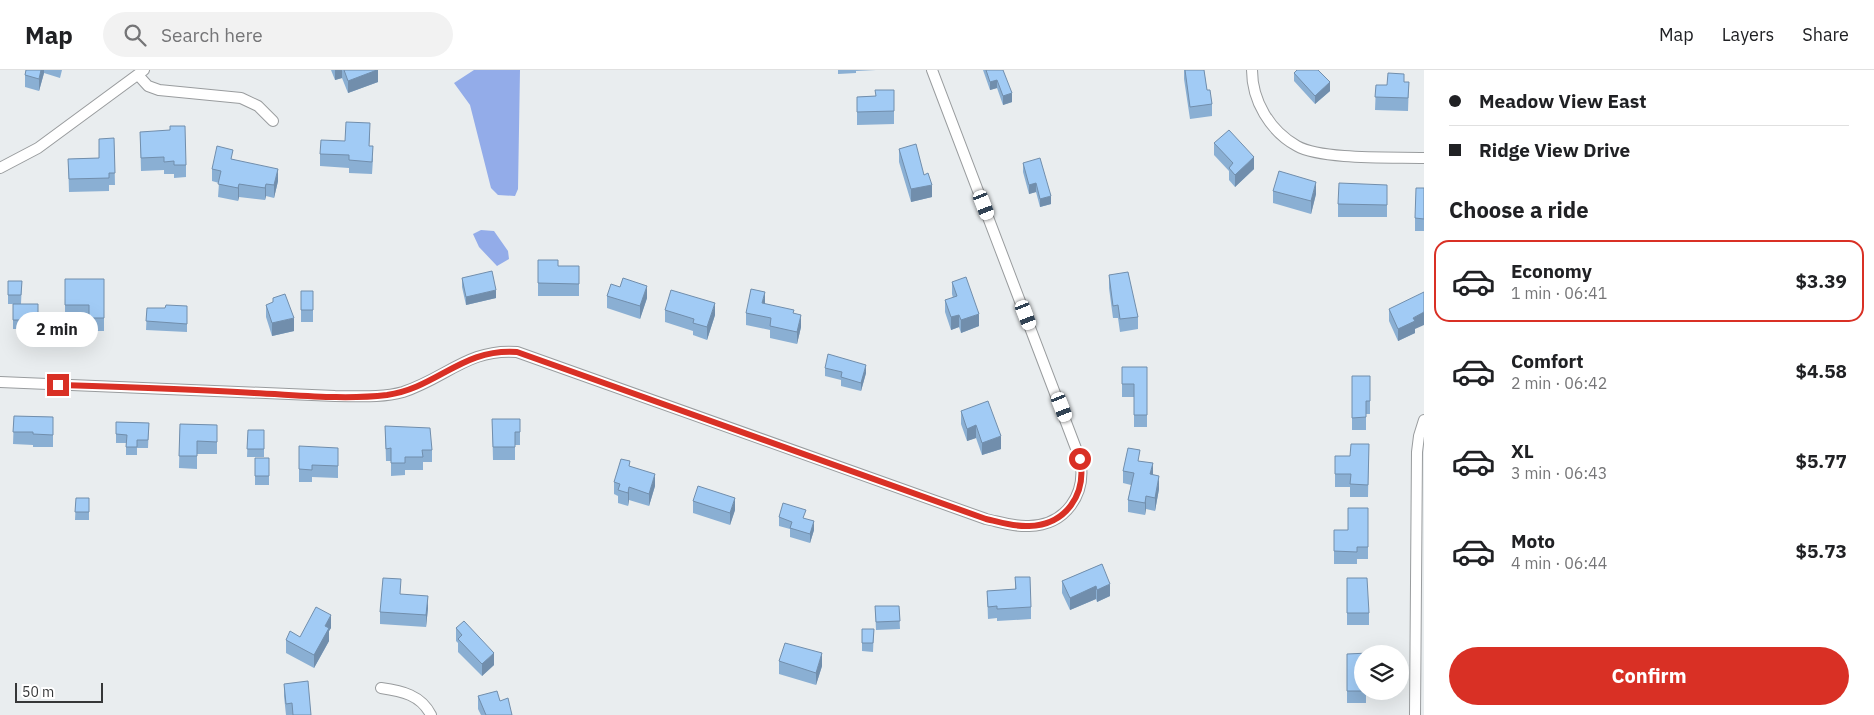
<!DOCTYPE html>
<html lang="en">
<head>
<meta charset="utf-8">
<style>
	body { margin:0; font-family:"IBM Plex Sans",sans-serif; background:#f2f2f2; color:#202124; height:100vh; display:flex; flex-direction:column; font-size:19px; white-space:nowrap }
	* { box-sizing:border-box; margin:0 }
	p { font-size:16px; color:#757577 }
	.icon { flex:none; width:28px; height:28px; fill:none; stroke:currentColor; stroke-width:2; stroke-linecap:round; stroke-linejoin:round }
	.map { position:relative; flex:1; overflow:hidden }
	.panel { display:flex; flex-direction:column; background:#fff; width:450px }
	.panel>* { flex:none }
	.hud { display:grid; align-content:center; height:110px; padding:0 25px; background:#fff }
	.buttons { position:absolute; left:1354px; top:575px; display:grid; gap:10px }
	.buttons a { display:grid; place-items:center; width:55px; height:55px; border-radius:50%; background:#fff; box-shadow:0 5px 20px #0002; font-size:25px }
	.scale { position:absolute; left:15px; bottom:12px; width:88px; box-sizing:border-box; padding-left:5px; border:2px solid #363738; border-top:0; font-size:14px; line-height:18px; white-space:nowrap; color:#363738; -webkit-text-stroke:4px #fff; paint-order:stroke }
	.end { position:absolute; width:22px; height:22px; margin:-11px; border:6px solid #d93025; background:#fff; box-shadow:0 0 0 2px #fff }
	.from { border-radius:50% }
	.bubble { position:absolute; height:35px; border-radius:18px; background:#fff; box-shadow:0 5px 20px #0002; font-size:16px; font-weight:700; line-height:35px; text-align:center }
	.car { position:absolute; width:15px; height:30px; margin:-15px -8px; border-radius:6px; box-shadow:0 0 4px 1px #0007; background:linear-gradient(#fff 24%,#345 0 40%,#fff 0 76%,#345 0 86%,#fff 0) }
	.hud b { display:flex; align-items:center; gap:18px; height:48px; font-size:19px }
	.hud b+b { border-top:1px solid #e0e0e0 }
	.hud i { width:12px; height:12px; background:#202124 }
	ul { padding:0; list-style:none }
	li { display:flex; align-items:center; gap:15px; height:82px; margin:0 10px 8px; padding:0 15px; border:2px solid transparent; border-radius:15px }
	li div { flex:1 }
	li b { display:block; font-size:19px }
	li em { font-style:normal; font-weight:700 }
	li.current { border-color:#d93025 }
	li>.icon { width:45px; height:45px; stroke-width:1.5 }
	h2 { padding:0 25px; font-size:22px; line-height:60px }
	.action { display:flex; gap:10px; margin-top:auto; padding:10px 25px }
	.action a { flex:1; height:58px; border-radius:30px; background:#d93025; color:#fff; font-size:20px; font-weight:700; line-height:58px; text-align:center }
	header { display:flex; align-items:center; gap:30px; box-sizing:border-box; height:70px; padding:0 25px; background:#fff; border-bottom:1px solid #e0e0e0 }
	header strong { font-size:24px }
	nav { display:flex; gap:28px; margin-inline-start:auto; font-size:18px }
	.search { width:350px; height:45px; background:#f2f2f2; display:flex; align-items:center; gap:12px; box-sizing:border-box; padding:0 18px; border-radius:28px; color:#757577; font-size:19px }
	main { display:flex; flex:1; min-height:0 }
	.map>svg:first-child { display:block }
	.water { fill:#93ace9 }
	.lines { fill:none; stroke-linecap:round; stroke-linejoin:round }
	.minor-casing { stroke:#999c9e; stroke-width:12 }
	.minor { stroke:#fff; stroke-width:10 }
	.wall { fill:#8aafd3 }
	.shaded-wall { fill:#718eac }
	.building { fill:#a1cbf5; stroke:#718eac }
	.route { stroke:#d93025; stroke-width:6 }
</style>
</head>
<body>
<header>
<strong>Map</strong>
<div class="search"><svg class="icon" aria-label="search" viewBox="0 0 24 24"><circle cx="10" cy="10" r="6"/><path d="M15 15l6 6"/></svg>Search here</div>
<nav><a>Map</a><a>Layers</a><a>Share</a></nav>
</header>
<main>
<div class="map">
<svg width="1424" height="645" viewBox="0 0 1424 645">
	<rect width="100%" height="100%" fill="#e9edef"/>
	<path class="water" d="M474,0h46l-2,119 -3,7 -17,-1 -7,-7 -21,-83 -16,-22z
		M481,160l13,1 14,20 1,8 -12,7 -18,-19 -6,-13z"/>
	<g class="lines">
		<defs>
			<path id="minor" d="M1252,0c0,31 18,61 45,76 25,14 97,11 127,12
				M138,5l10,11 11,4 82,8 17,8 15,15
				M0,98l38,-20 106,-78
				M0,312l335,14c22,0 47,2 68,-4 43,-14 66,-44 114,-40l469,167c14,3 28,8 43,7 37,-1 58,-32 51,-67l-148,-389
				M381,618c21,3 40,7 50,27
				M1415,645l2,-263 2,-16 5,-16"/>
		</defs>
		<use href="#minor" class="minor-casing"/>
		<use href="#minor" class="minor"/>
	</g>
	<path class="wall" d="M26,0h36l-2,8 -16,-5 -5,18 -14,-4v-12z
		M331,0h47v12l-30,11 -6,-15 -7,2z
		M838,0h38l-20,1v2l-18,1z
		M983,0h20l9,32 -9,3 -6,-17 -7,2z
		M1184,0h20l3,20 5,14v12l-22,3 -6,-40z
		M1294,3l36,18 -15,13 -21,-23z
		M1404,12h5l-1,29 -33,-1 1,-25h11z
		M894,20v34l-37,1v-28l18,-1z
		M140,62l46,33v12l-12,1v-4h-10v-4l-23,1z
		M370,66l-1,10 4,13 -1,15 -23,-1v-5l-29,-2v-12l25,-13z
		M114,68l1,47h-6v6l-40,1 -1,-33 31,-1z
		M1214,73l40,26 -19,18 -6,-7v-9l-15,-16z
		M899,79l25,26 8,22 -21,5 -12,-40z
		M233,89l45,22 -4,17 -8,-2 -1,4 -26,-3 -1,4 -20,-4 1,-14 -7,-2v-12z
		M1023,93l28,41 -11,3 -4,-15 -7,2 -6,-22z
		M1424,118v43h-9v-13z
		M1273,121l43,3 -5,20 -38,-11z
		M1387,128v19h-49v-13z
		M538,190l20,6h21v30h-41z
		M1109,205l29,42v12l-18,3 -2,-14h-5l-4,-30z
		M462,208l34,20 -30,7 -4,-18z
		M65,209h39v52h-15v-13h-24z
		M8,211h14l-1,23h-13z
		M952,212l27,44 -18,7 -2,-6 -8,3 -6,-18v-12l8,-2 -1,-4z
		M620,217l27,11 -7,21 -33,-11v-12z
		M301,221h12v31h-12z
		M13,234h25v25h-25z
		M765,234l29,10 7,13 -4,17 -27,-6v-8l-24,-5v-12z
		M266,235l28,26 -22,5 -6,-19z
		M187,236v26l-41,-2 1,-22h18z
		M1389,239l26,20v4l-17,8 -9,-20z
		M665,240l50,5 -8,25 -14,-5v-4l-28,-9z
		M1122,297h25v60h-13v-30h-12z
		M825,298l41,5 -5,18 -20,-5v-6l-16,-4z
		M1352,306h18v38h-4v16h-14z
		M961,341l40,38 -19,6 -6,-17 -9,3 -6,-17z
		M14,346l39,1v30h-20v-2l-20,-1z
		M492,349h28v26h-5v15h-22z
		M116,352l33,1 -1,25h-11v7h-11v-12h-10z
		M180,354l37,1v29h-20v15l-18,-1z
		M385,356l47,24v12h-9v8h-18v5l-14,1v-15h-5z
		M248,360h16v27h-17z
		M1369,374l-1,53h-18v-10h-15v-31h15z
		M338,378v30l-26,-1v5h-13v-13z
		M255,388h14v27h-14z
		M1140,391l13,14 6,14 -4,22 -9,-2 -1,6 -17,-3v-12l3,-15 -8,-2v-12z
		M614,412l41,4 -6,20 -20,-6 -1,6 -10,-3v-7l-4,-2z
		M76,428h13v22h-14z
		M693,431l42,9 -5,15 -37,-12z
		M1368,438v51h-11v5h-23v-34h14z
		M779,447l27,2 8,11 -4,13 -20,-6v-8l-11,-3z
		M1102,494l8,32 -13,6 -1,-3 -26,11 -8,-17v-12z
		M1015,507l16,30v12l-34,2v-3l-9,1 -1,-28 28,-2z
		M1347,508l22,35v12h-22z
		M401,524l27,14 -2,19 -46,-3v-12z
		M875,536h24l1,23 -24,1z
		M331,558l-2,3v10l-15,27 -28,-15v-13l14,-3z
		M456,558l38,37 -12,11 -24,-24v-9l-2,-2z
		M862,559h12l-1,23 -11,-1z
		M1347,584h15v37h4v12h-19z
		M779,591l43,5 -6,19 -37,-11z
		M284,614l27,31h-25l-2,-19z
		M478,626l22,5 12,14h-31l-3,-6z"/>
	<path class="shaded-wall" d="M41,0h3v3l-5,18v-12z
		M335,0h7v8l-7,2z
		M377,0h1v12l-30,11v-12z
		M997,10v8l-7,2v-8z
		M1330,12v9l-15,13v-8z
		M1012,23v9l-9,3v-9z
		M1254,87v12l-19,18v-12z
		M278,99v12l-4,17v-13z
		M1316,112v12l-5,20v-13z
		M1036,113v9l-7,2v-9z
		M239,114v13l-1,4v-13z
		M266,114v12l-1,4v-12z
		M932,115v12l-21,5v-13z
		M1051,126v8l-11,3v-8z
		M647,216v12l-7,21v-13z
		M496,220v8l-30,7v-8z
		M765,222v12l-3,-1z
		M715,233v12l-8,25v-13z
		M1424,242v13l-9,4v4l-17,8v-12l15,-11z
		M979,244v12l-18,7v-13z
		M801,245v12l-4,17v-12z
		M959,245v12l-8,3v-13z
		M294,248v13l-22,5v-13z
		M866,295v8l-5,18v-8z
		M976,355v13l-9,3v-12z
		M1001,366v13l-19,6v-12z
		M1153,393v13l-3,-2z
		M655,404v12l-6,20v-12z
		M1159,406v13l-4,22v-13z
		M629,417v13l-1,6v-13z
		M1146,426v13l-1,6v-12z
		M735,428v12l-5,15v-12z
		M814,451v9l-4,13v-9z
		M1110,514v12l-13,6v-12z
		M1096,516v13l-26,11v-12z
		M428,526v12l-2,19v-12z
		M331,545v13l-2,3v10l-15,27v-13l11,-29z
		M494,583v12l-12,11v-12z
		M822,583v13l-6,19v-12z"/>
	<path class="building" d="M26,0h15l-2,9 -14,-4z
		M344,0h33l-29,11z
		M986,0h17l9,23 -9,3 -6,-16 -7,2z
		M1185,0h19l3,20h3l2,14 -22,3z
		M1297,0h21l12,12 -15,14 -21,-23z
		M1388,3l16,1v8h5l-1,16 -33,-1 1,-12h11z
		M875,20h19v21l-37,1v-15l19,-1z
		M346,52l24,1 -1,23h4l-1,16 -23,-2v-5l-29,-1 1,-14 24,1z
		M170,56h15l1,39h-12v-4l-10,1v-5l-23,1 -1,-26 30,-2z
		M1229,60l25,27 -19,18 -6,-7 4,-5 -19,-20z
		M114,68l1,35h-6v5l-40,1 -1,-20 31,-1v-19z
		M916,74l8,31 4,-2 4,12 -21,4 -12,-40z
		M217,76l16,4 -2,9 47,10 -4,16 -8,-1 -1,4 -26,-4 -1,4 -20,-4 3,-13 -9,-2z
		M1040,88l11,38 -11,3 -4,-16 -7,2 -6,-22z
		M1279,101l37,11 -5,19 -38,-10z
		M1339,113l48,2v20l-49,-1z
		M1416,118h8v31l-9,-1z
		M538,190h20v6h21v18l-41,-1z
		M492,201l4,19 -30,7 -4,-19z
		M1128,202l10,45 -18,2 -2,-14 -5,1 -4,-31z
		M966,207l13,37 -18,6 -2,-5 -8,2 -6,-17 12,-4 -5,-14z
		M623,208l24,8 -7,20 -33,-10 4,-12 9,3z
		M65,209h39v39h-15v-13h-24z
		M8,211h14l-1,14h-13z
		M751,219l14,3 -3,11 32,7 -1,3 8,2 -4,17 -27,-6 1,-8 -25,-5z
		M671,220l44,13 -8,24 -14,-4 1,-4 -29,-9z
		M301,221h12v19h-12z
		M1424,222v20l-11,6 2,3 -17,8 -9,-20z
		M285,224l9,24 -22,5 -6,-18 7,-3v-4z
		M13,234h25v16h-25z
		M166,235l21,1v18l-41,-3 1,-13h18z
		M828,284l38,11 -5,18 -20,-6 1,-5 -17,-4z
		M1122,297h25v48h-13v-31h-12z
		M1352,306h18v25h-4v16l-14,1z
		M988,331l13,35 -19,7 -6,-18 -9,4 -6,-18z
		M14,346l39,1v18l-20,-1v-2h-20z
		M492,349h28v13h-5v15h-22z
		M116,352l33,1 -1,17h-11v7h-11l1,-12 -11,-1z
		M180,354l37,1v17l-20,-1v15h-18z
		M385,356l45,2 2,22h-10l1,7h-18v6h-14v-15l-5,1z
		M248,360h16v19h-17z
		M1351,374h18l-1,41 -18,-1 1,-10h-16v-18h15z
		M299,376l39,2v18l-26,-1v5l-13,-1z
		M1128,378l12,2 -2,11 15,2 -3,11 9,2 -4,22 -9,-2 -1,7 -17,-3 6,-27 -11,-2z
		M255,388h14v18h-14z
		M621,389l9,2 -1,5 26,8 -6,20 -20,-7 -1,6 -10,-3 2,-6 -6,-2z
		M698,416l37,12 -5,15 -37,-12z
		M76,428h13v14h-14z
		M783,433l23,7 -3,8 11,3 -4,13 -20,-6 2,-6 -13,-5z
		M1348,438h20v39h-11v5l-23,-1v-21h14z
		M1102,494l8,20 -13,6 -1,-4 -26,12 -8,-17z
		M1015,507h15l1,30 -34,2v-3l-9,1 -1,-16 29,-2z
		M383,508l18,1 -1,15 28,2 -2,19 -46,-3z
		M1347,508h20l2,35h-22z
		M875,536h24l1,15 -24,1z
		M316,537l15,8 -6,11 4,2 -15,27 -28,-15 4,-9 10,6z
		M464,551l30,32 -12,11 -24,-25 4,-4 -6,-7z
		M862,559h12l-1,14h-11z
		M785,573l37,10 -6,20 -37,-12z
		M1369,583l-7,1v37h-15v-37z
		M308,611l3,34h-18l-1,-12 -6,1 -2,-20z
		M497,621l3,10 8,-3 4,17h-26l-8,-19z"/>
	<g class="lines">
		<path class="route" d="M58,315c65,2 131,4 196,8 44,2 90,7 133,2 50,-7 75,-47 130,-43l469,167c14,3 28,8 43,7 37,-1 58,-32 51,-67"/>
	</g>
</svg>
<div class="buttons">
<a><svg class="icon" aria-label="layers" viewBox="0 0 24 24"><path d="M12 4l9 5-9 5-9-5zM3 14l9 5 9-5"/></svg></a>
</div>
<div class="scale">50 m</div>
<i class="end from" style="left:1080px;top:389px"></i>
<i class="end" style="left:58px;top:315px"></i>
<div class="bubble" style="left:16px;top:242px;width:82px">2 min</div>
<i class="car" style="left:984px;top:135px;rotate:159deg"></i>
<i class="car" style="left:1026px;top:245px;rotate:159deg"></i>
<i class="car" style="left:1062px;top:337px;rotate:159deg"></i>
</div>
<section class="panel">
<div class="hud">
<b><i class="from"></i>Meadow View East</b>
<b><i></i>Ridge View Drive</b>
</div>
<h2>Choose a ride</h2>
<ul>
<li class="current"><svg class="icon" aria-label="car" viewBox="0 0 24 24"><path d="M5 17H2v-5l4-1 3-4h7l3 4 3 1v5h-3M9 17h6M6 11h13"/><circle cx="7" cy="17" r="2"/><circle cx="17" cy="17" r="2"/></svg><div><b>Economy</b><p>1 min · 06:41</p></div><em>$3.39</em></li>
<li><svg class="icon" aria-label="car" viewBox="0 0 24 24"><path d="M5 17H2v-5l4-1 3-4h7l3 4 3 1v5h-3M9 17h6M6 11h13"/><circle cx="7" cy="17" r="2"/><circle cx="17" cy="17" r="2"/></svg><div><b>Comfort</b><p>2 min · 06:42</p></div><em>$4.58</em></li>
<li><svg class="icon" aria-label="car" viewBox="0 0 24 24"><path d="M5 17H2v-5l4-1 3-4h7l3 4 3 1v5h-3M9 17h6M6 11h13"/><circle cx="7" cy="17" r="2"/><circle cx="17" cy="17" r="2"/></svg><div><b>XL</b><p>3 min · 06:43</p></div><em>$5.77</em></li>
<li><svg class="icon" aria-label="car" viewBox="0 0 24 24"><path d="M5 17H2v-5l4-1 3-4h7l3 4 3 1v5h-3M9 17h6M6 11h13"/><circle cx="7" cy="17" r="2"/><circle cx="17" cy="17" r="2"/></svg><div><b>Moto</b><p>4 min · 06:44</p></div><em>$5.73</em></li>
</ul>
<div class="action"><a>Confirm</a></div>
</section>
</main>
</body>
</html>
